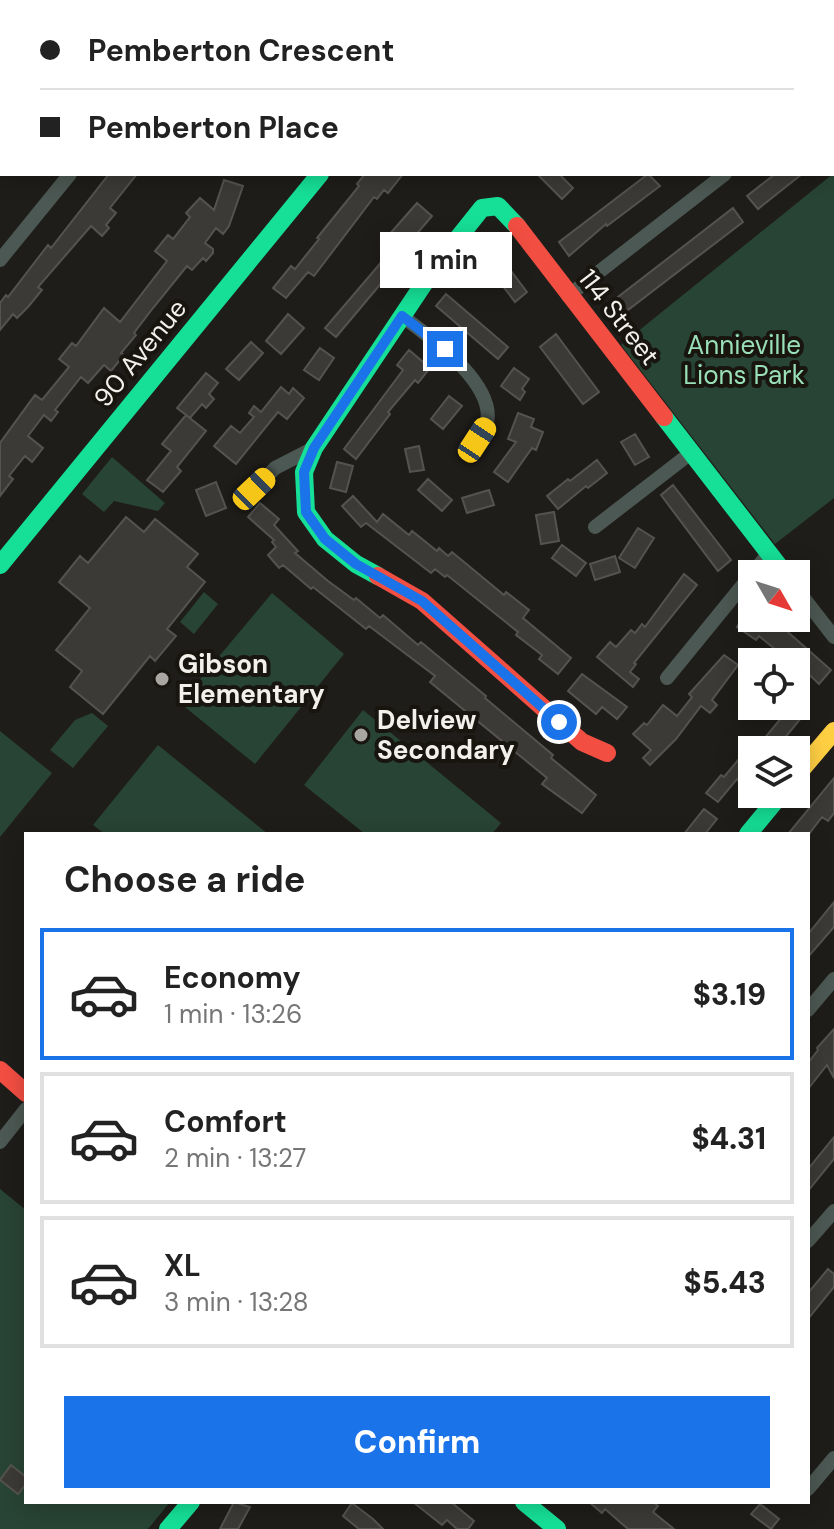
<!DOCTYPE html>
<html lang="en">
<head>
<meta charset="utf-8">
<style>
	body { margin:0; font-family:"DM Sans",sans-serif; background:#f2f2f2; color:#222; height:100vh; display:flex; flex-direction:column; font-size:30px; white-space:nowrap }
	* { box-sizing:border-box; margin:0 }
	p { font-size:26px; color:#767676 }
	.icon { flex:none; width:44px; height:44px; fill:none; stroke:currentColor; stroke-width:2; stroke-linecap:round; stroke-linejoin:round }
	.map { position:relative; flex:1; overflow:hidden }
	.panel { position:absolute; left:24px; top:832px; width:786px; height:672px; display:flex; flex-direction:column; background:#fff; border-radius:0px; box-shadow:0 4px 20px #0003 }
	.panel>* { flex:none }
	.hud { position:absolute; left:0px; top:0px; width:834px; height:176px; box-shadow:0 4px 20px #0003; display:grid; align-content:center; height:176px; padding:0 40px; background:#fff }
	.needle { width:52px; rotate:129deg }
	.fabs { position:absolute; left:738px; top:560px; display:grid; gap:16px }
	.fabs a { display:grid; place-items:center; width:72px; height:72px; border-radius:0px; background:#fff; box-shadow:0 4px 20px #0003; font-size:40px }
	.end { position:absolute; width:36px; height:36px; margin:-18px; border:10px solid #1a73e8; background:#fff; box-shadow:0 0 0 4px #fff }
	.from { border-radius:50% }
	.bubble { position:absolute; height:56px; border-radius:0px; background:#fff; box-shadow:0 4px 20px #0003; font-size:26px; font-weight:800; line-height:56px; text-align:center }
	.car { position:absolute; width:24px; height:48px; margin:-24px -12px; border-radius:10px; box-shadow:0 0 6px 2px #0007; background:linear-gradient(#f5c518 24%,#345 0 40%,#f5c518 0 76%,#345 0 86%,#f5c518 0) }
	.hud b { display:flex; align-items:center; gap:28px; height:76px; font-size:30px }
	.hud b+b { border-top:2px solid #e0e0e0 }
	.hud i { width:20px; height:20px; background:#222 }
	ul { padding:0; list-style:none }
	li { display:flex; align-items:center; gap:24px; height:132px; margin:0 16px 12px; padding:0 24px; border:4px solid #e0e0e0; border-radius:0px }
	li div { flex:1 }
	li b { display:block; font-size:30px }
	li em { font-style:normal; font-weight:800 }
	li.current { border-color:#1a73e8 }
	li>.icon { width:72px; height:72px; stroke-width:1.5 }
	h2 { padding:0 40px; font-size:36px; line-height:96px }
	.cta { display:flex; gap:16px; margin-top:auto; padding:16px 40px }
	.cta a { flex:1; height:92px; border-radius:0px; background:#1a73e8; color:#fff; font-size:32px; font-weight:800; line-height:92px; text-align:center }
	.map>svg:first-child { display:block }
	.green { fill:#284434 }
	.building { fill:#3c3a36; stroke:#555350; stroke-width:2 }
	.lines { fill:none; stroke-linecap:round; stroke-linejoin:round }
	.street { stroke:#4c5853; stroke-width:14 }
	.fast { stroke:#16e098; stroke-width:18 }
	.slow { stroke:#ffcf43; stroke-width:18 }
	.jam { stroke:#f24e42; stroke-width:18 }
	.route { stroke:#1a73e8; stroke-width:10 }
	.poi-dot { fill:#a9a6a2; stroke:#18140e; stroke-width:3 }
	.labels { text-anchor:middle; stroke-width:8; stroke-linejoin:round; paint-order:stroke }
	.street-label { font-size:26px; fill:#f3f0eb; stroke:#18140e }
	.park-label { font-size:26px; fill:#99dfb8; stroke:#18140e }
	.poi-label { font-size:26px; font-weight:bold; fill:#f3f0eb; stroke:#18140e; text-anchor:start }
</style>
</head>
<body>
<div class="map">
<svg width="834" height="1529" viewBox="0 0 834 1529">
	<rect width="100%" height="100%" fill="#1f1d1a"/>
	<path class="green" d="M834,173v325l-59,46 -154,-199z
		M112,457l53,46 -7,8 -44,-10 -10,11 -22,-18z
		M204,592l14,12 -24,30 -14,-12z
		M272,593l72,61 -89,110 -75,-61z
		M363,710l138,113 -9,11h-127l-61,-49z
		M92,713l16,13 -35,42 -23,-18 25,-30z
		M0,731l52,42 -52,64z
		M158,745l110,89h-163l-12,-9z
		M0,1189l26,21v292h144l-22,27h-148z"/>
	<path class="building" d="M109,174h28l-27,34 6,5 -10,12 3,3 -7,8 -11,-10 -53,61 4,3 -14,17 -11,11 -4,-4 -13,16v-27l6,-8 2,2 40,-52 3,3z
		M365,174h38l-15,19 -4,-3 -7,9 -3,-2 -60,79 -6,-4 -22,26 -13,-10 18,-22 4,3 24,-30 -2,-1 42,-52 -2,-2z
		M537,174h22l14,14 -11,11z
		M648,174l12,12 -53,40 -1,-2 -37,32 -10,-14z
		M775,174h27l-44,35 -11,-13z
		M224,180l19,6 -14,40 -6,8 -7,-6 -11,15 8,6v4l-7,8 -3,-3 -11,12 -5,-4 -34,42 -19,25 2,2 -15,18 3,2 -13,16 -7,-6 -16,18 -7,-6 -26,33 3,2 -7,9 -7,-6 -16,21 15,12 -11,14 -7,-6 -16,20 4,3 -13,17v-53l35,-48 7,5 27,-33 -10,-8 13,-16 4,3 28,-38 16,14 47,-61 -12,-10 13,-16 5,4 17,-22 -4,-4 14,-15 14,12z
		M417,203l15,13 -35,41 -16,-13z
		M733,208l10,14 -119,91 -10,-13z
		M488,251l20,16 19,25 -12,10 -13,-17 -25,-21z
		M384,259l10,9 -58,69 -11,-9z
		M446,294l62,53 -10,12 -62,-53z
		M288,314l16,14 -23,26 -15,-13z
		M556,334l43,58 -16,12 -43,-57z
		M251,342l12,11 -24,27 -13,-11z
		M320,348l14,10 -15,22 -15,-10z
		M409,350l21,18 -12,15 -3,-3 -27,32 2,2 -34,45 -12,-10 59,-79 -6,-5z
		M514,368l15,11 -7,10 3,3 -5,8 -19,-14z
		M206,373l12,10 -9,11 5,5 -8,9 -4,-4 -12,14 -13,-10z
		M281,387l8,7 4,-6 11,10 -17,21 -9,-7 -42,52 -22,-18 17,-20 9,7 14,-16 -5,-4 5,-7 7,6z
		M449,396l13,10 -19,23 -12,-10z
		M518,413l16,6 -3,8 12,5 -7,18 -4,-2 -24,34 -14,-10 22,-30 -8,-3z
		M186,415l20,16 -29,36 4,4 -18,21 -16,-12 24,-29 -9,-7z
		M635,434l14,23 -14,8 -14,-23z
		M419,446l5,24 -14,2 -5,-23z
		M597,460l10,13 -19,15 -2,-2 -28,23 -11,-13 21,-17 2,2z
		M337,462l16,4 -7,26 -16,-4z
		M428,479l24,21 -10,11 -24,-21z
		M216,482l10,26 -20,8 -10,-26z
		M673,485l58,75 -13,11 -57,-76z
		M489,490l5,15 -27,8 -5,-15z
		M353,496l24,26 6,-8 26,21 3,-4 25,20 2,-3 9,8 4,-4 52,43 2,-3 23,18 -6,8 48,40 -13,16 -19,-15 3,-4 -26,-20 2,-3 -71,-57 -2,2 -10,-8 -4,4 -65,-50 -5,4 -19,-21z
		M260,503l19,16 -5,6 24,26 -3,2 33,28 26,19 2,-2 24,20 3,-3 35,30 3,-3 65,54 -1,2 68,57 -2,3 45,37 -14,18 -40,-29 5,-6 -117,-96 5,-6 -66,-50 -3,3 -53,-42 -2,2 -28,-24 -4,3 -11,-13 8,-8 -4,-5 2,-2 -26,-23z
		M554,512l5,29 -18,3 -5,-29z
		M126,517l18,15 11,-13 43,35 -11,13 18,15 -38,47 9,7 -21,25 -5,-5 -47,58 -33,-27 12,-16 -26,-21 34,-42 -31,-26 21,-26 8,7z
		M638,528l16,10 -19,30 -16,-10z
		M562,545l24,18 -10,13 -24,-18z
		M615,556l5,16 -25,8 -5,-16z
		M684,574l13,11 -63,78 2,1 -6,8 9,7 -6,8 -36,-30 13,-15 6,5 15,-17 4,3 7,-9 3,3z
		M752,605v13h20l59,52 -12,14 -23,-22 -8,-5 -1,2 -28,-23 -3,4 -19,-13z
		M724,655l14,10 -26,35 5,5 -7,8 -9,-7 -25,33 -26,26 -7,-7 8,-8 -18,-16 11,-11 3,2 16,-20 14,11 15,-19 -3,-3z
		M582,674l45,33 -10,12 -15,-12 -6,7 -28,-23z
		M791,706h7l8,6 -31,38h-20z
		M744,753l8,7v10l-11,13 -4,-4 -19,23 -12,-9 15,-18 3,2z
		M834,778v35l-6,8 -6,-4 -13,17h-21z
		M704,809l13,10 -12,15h-21z
		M834,902v25l-26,30v-23z
		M834,1029v49l-7,-13 -19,24v-26l10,-13 -1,-2z
		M834,1137v22l-26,32v-22z
		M828,1269l6,5v13l-26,32v-26z
		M11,1465l15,12v7l-8,10 -18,-14z
		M234,1502l16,5 -12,22h-18z
		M413,1502h38l23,19 -6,8h-11l-10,-9 -5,5z
		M589,1502h64l5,4 -5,6 21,17h-46l-23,-20 -3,4z
		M352,1503l21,16 10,10h-24l-16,-13z
		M760,1504l19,15 -8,10 -20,-15z"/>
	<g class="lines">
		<path class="street" d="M107,0l3,2
			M728,0l1,2
			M211,2l1,-2
			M832,91l2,-2
			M0,260l70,-86
			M568,296l157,-122
			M402,316c28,21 98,70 84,111 -4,9 -13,19 -18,27
			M250,495l25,-27 39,-20
			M595,527l97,-75
			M796,588l38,49
			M667,678l102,-125
			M808,1010l26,-31
			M0,1142l26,-33
			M808,1241l26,-30
			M808,1489l26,-31"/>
		<path class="fast" d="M664,417l121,157
			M0,565l320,-391
			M378,576l-22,-12 -31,-25 -19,-27 -2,-40 10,-24 121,-181 47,-59 16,-2 19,20
			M748,834l33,-40
			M524,1502l33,27
			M168,1529l23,-27"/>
		<path class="slow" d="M796,776l38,-45"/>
		<path class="jam" d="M462,2l1,-2
			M517,226l147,191
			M378,576l44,25 160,141 25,11
			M0,1070l26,23"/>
	</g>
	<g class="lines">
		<path class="route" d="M445,349l-43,-33 -88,132 -10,24 2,40 19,27 31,25 66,37 137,121"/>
	</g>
	<g class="poi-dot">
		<circle cx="162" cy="679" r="8"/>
		<circle cx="361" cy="735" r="8"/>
	</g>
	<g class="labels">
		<g class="street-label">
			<text transform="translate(619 317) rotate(52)" y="9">114 Street</text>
			<text transform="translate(140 353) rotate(-51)" y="9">90 Avenue</text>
		</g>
		<g class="park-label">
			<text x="744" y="354">Annieville<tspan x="744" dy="30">Lions Park</tspan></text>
		</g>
		<g class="poi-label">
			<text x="178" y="673">Gibson<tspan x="178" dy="30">Elementary</tspan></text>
			<text x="377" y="729">Delview<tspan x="377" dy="30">Secondary</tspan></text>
		</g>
	</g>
</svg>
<div class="fabs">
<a><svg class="needle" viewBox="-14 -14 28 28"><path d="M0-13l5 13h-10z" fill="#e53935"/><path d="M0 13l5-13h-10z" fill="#767676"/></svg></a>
<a><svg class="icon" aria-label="locate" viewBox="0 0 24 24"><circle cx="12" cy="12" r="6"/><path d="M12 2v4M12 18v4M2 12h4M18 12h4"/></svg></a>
<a><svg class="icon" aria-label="layers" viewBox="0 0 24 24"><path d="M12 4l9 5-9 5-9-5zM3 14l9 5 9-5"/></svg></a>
</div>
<i class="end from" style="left:559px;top:722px"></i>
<i class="end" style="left:445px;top:349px"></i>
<div class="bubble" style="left:380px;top:232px;width:132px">1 min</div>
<i class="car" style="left:477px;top:440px;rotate:33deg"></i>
<i class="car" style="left:254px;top:489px;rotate:46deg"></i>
<div class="hud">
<b><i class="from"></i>Pemberton Crescent</b>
<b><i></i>Pemberton Place</b>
</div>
<section class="panel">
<h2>Choose a ride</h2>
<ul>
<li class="current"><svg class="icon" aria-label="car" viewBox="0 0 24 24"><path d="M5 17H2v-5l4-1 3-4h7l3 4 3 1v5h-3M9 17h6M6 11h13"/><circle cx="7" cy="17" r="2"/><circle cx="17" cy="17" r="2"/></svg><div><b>Economy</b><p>1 min · 13:26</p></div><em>$3.19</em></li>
<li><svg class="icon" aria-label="car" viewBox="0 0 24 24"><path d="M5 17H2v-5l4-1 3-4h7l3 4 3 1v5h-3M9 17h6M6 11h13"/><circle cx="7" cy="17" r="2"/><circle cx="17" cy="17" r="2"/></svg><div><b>Comfort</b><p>2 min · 13:27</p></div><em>$4.31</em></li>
<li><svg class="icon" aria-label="car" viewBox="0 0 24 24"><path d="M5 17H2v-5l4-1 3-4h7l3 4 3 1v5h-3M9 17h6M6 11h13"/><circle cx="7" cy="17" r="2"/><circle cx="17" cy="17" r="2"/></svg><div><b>XL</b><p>3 min · 13:28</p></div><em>$5.43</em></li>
</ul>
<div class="cta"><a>Confirm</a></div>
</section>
</div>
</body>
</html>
